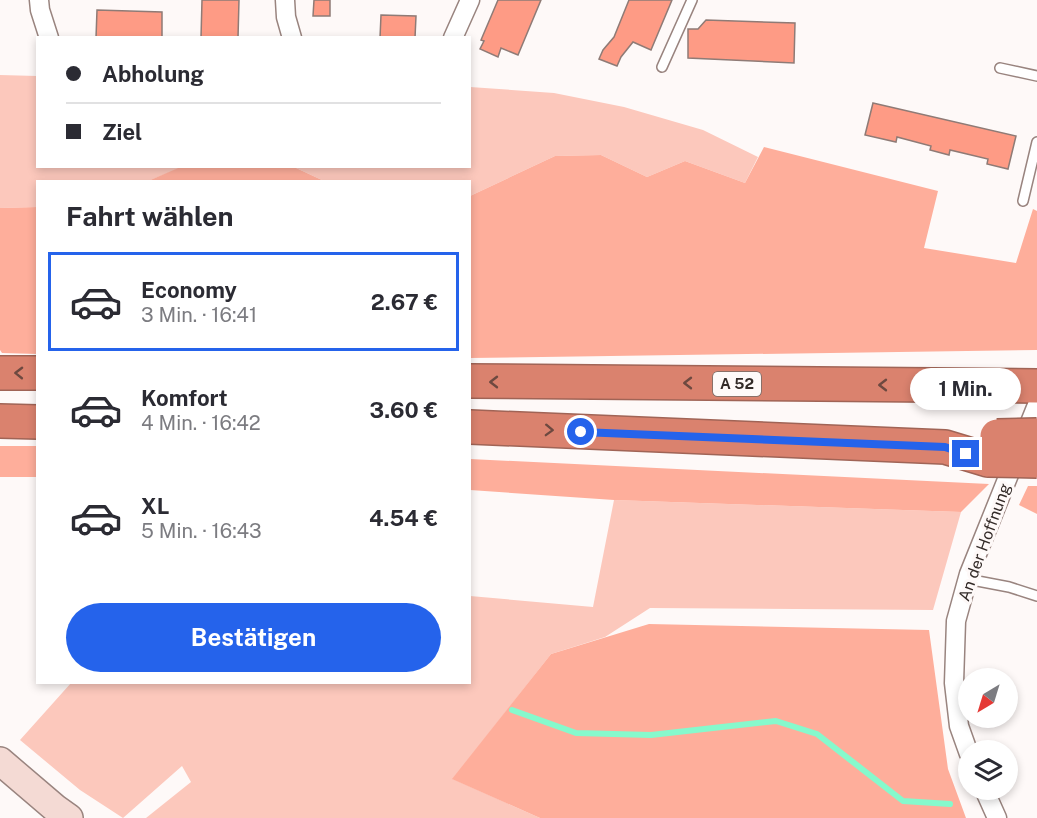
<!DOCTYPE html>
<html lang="de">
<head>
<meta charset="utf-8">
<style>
	body { margin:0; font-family:"Public Sans",sans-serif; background:#f2f2f3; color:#2b2b33; height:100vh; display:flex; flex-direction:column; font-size:22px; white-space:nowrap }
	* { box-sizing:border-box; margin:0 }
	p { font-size:20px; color:#7c7c81 }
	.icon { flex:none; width:33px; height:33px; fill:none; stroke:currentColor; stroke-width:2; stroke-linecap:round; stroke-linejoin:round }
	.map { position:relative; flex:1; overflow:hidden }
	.side { position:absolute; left:36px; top:180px; width:435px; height:504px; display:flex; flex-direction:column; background:#fff; border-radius:0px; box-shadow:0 3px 9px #0003 }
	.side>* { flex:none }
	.guide { position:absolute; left:36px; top:36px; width:435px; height:132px; border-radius:0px; box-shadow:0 3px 9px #0003; display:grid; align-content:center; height:132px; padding:0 30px; background:#fff }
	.needle { width:39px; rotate:218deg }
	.buttons { position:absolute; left:958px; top:668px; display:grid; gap:12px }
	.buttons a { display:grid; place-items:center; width:60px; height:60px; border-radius:50%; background:#fff; box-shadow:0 3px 9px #0003; font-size:30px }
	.end { position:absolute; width:27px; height:27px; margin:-14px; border:8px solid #2563eb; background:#fff; box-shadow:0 0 0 3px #fff }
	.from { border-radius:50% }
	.bubble { position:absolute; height:42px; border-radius:21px; background:#fff; box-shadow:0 3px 9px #0003; font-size:20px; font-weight:700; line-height:42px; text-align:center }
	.guide b { display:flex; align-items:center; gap:21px; height:57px; font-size:22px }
	.guide b+b { border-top:2px solid #e1e1e2 }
	.guide i { width:15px; height:15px; background:#2b2b33 }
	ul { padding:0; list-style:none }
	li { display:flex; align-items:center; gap:18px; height:99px; margin:0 12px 9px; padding:0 18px; border:3px solid transparent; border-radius:0px }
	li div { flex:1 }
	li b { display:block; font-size:22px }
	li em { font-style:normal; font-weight:700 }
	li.on { border-color:#2563eb }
	li>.icon { width:54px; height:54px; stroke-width:1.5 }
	h2 { padding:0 30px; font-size:27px; line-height:72px }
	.button { display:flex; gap:12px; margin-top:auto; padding:12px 30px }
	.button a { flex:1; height:69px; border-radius:36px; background:#2563eb; color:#fff; font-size:24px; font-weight:700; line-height:69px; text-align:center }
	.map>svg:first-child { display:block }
	.green { fill:#fcc8bc }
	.forest { fill:#feae9b }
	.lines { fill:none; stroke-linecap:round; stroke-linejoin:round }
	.stream { stroke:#86f9cc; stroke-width:6 }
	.building { fill:#fe9b85; stroke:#8f7b76; stroke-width:1.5 }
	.lane-casing { stroke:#99847f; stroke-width:12 }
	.street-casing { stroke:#99847f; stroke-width:21 }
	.secondary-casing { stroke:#99847f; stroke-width:30 }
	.highway-casing { stroke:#a06456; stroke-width:36 }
	.lane { stroke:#fff; stroke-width:9 }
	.street { stroke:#fff; stroke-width:18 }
	.secondary { stroke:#f4dad4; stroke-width:27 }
	.highway { stroke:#da826e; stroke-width:33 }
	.highway-bridge-casing { stroke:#a06456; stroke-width:36; stroke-linecap:butt }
	.highway-bridge { stroke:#da826e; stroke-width:33 }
	.oneway { stroke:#6d4940 }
	.route { stroke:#2563eb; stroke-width:8 }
	.labels { text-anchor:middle; stroke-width:6; stroke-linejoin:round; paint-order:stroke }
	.shield { fill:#fef9f8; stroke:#706966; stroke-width:1.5 }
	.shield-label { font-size:15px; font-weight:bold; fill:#332b28 }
	.street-label { font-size:16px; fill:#332b28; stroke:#fef9f8 }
</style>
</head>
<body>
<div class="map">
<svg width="1037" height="818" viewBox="0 0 1037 818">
	<rect width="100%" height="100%" fill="#fef9f8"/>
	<path class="green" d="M0,75l37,1 1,90 145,1 -35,14 -110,1 -1,25 -37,1z
		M470,87l84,6 70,14 79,23 55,27 -13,26 -60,-22 -38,16 -46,-22 -46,1 -85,40v-14l-146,-1 -30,-14 176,-1z
		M614,500l347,12 -28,98 -283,-2 -45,29 -54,17 -98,125 87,39h-394l45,-36 -9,-16 -59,52 -43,-28 -60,-50 51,-57 399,-1v-86l123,11z"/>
	<path class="forest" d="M764,147l174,44 -14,57 92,15 17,-54 4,2v139l-567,8v-162l85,-40 46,-1 46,22 38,-16 60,22z
		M183,166l111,1 30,14h-176z
		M37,207v147l-35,-1 -2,-3v-142z
		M0,446h37v31h-37z
		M470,459l519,25 -28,28 -347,-12 -144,-10z
		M1028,486h9v28l-18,-9z
		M649,624l280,6 19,139 18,49h-426l-88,-39 99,-125z"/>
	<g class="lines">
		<path class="stream" d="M512,710l64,23 75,2 125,-14 41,13 86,67 47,3"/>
	</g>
	<path class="building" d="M202,0h37l-1,38h-37z
		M314,0h16v16h-17z
		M498,0h43l-23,55 -17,-7 -3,9 -18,-8 4,-8 -3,-1z
		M629,0h43l-21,50 -18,-8 -12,15 -4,9 -18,-7 4,-9 11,-13z
		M97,10l65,2v26h-66z
		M381,15l35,1 -1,22h-35z
		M706,20l89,3 -1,40 -106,-5v-29h10z
		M873,103l143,33 -8,33 -21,-5 1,-5 -38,-9 -1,5 -19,-5 1,-4 -34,-9 -1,5 -31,-7z"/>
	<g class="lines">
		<defs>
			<path id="lane" d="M662,67l30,-67
				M1000,68l37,8
				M1023,201l14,-59
				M967,579l42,8 28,9"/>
			<path id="street" d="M39,0l1,10 9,28
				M285,0l1,17 6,21
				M453,38l17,-38
				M969,754l-10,-28 -5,-43 2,-62 13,-47 68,-169
				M984,789l13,29"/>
			<path id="secondary" d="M0,761l55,47 14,10"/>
			<path id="highway" d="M0,373h38
				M470,381l567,5
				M0,421l38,1
				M470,427l475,20 43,13"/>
		</defs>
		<use href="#lane" class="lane-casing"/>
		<use href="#street" class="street-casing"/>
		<use href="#secondary" class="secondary-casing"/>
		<use href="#highway" class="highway-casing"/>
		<use href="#lane" class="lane"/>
		<use href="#street" class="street"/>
		<use href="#secondary" class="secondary"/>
		<use href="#highway" class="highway"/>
		<defs>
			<path id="highway-bridge" d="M997,436l40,-1
				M988,460l49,1"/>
		</defs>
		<use href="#highway-bridge" class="highway-bridge-casing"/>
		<use href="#highway-bridge" class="highway-bridge"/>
	</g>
	<defs><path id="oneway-chevron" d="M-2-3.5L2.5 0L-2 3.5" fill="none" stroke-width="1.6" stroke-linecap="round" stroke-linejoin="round" transform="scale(1.5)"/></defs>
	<g class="oneway">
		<use href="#oneway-chevron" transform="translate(19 373) rotate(-179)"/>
		<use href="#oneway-chevron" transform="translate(494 382) rotate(-180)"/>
		<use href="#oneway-chevron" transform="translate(688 383) rotate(-180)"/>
		<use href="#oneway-chevron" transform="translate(883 385) rotate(-180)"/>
		<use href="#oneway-chevron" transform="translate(549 430) rotate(2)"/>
	</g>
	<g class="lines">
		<path class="route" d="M581,432l364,15 21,7"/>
	</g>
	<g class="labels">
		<rect class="shield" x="713" y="372" width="48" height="24" rx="4.5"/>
		<g class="shield-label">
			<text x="737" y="389">A 52</text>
		</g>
		<g class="street-label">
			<text transform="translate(984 542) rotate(-70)" y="6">An der Hoffnung</text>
		</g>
	</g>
</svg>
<div class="buttons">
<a><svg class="needle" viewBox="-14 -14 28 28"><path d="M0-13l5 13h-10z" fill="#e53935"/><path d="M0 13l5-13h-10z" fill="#7c7c81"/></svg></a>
<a><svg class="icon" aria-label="layers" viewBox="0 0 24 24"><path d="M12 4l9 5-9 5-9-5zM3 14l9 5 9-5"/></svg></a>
</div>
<i class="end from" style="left:581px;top:432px"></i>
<i class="end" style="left:966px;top:454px"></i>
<div class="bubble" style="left:910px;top:368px;width:111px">1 Min.</div>
<div class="guide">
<b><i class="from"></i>Abholung</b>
<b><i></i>Ziel</b>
</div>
<section class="side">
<h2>Fahrt wählen</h2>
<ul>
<li class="on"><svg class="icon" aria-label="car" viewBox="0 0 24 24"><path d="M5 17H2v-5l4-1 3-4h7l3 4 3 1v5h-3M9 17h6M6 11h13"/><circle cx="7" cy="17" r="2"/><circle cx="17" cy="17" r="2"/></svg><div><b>Economy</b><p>3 Min. · 16:41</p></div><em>2.67 €</em></li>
<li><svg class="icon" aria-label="car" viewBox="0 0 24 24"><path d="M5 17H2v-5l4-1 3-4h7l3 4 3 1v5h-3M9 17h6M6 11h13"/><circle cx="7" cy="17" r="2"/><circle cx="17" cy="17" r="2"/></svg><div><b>Komfort</b><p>4 Min. · 16:42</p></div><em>3.60 €</em></li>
<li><svg class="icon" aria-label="car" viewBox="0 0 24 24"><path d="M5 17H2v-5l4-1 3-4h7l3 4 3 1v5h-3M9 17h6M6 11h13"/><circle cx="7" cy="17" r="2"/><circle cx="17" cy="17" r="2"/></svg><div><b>XL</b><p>5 Min. · 16:43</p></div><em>4.54 €</em></li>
</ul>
<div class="button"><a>Bestätigen</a></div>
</section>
</div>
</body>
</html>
